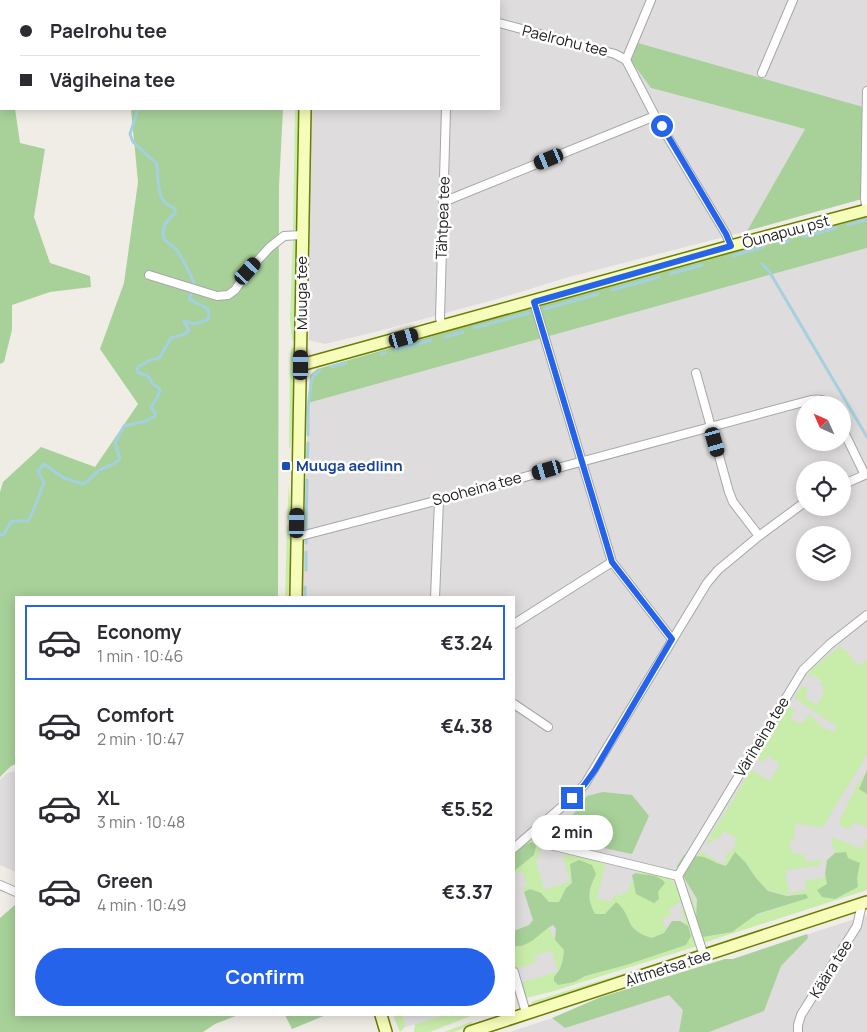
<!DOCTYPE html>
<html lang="en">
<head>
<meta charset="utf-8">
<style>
	body { margin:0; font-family:Manrope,sans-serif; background:#f7f7f7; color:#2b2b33; height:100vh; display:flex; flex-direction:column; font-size:19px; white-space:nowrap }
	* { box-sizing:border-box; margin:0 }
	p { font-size:16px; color:#7c7c81 }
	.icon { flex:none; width:28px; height:28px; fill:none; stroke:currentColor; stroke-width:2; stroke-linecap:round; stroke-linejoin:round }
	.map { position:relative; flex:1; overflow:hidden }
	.drawer { position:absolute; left:15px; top:596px; width:500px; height:420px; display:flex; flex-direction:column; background:#fff; border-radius:0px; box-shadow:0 2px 12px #0003 }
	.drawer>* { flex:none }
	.hud { position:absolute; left:0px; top:0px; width:500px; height:110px; box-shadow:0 2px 12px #0003; display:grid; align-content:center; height:110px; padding:0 20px; background:#fff }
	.needle { width:32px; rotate:315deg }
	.controls { position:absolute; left:796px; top:396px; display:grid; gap:10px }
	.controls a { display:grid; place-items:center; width:55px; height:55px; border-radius:50%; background:#fff; box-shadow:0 2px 12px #0003; font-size:25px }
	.end { position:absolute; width:22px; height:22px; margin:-11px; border:6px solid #2563eb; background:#fff; box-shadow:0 0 0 2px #fff }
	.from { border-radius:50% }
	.bubble { position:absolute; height:35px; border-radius:18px; background:#fff; box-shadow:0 2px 12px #0003; font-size:16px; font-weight:700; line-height:35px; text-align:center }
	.car { position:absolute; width:15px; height:30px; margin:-15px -8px; border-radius:6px; box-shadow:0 0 4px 1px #0007; background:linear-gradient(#222 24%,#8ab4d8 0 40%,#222 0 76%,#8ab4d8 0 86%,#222 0) }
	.hud b { display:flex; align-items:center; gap:18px; height:48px; font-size:19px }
	.hud b+b { border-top:1px solid #e1e1e2 }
	.hud i { width:12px; height:12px; background:#2b2b33 }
	ul { padding:9px 0 0; list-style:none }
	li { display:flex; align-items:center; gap:15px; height:75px; margin:0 10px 8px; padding:0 10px; border:2px solid transparent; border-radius:0px }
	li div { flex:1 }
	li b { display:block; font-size:19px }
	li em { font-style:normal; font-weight:700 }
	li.selected { border-color:#2563eb }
	li>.icon { width:45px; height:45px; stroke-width:1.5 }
	.button { display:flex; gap:10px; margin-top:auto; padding:10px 20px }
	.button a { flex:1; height:58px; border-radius:30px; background:#2563eb; color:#fff; font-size:20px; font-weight:700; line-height:58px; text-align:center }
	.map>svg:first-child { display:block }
	.residential { fill:#dedcdc; fill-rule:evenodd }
	.grass { fill:#c8ecaa }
	.forest { fill:#a8d199 }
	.parking { fill:#e0e0e0 }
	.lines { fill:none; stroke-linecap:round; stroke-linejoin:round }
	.stream { stroke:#a5d0df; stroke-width:3 }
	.street-casing { stroke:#a7a7a7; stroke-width:10 }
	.secondary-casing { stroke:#6b7c01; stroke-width:14 }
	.street { stroke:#fff; stroke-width:8 }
	.secondary { stroke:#f6fcb9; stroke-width:11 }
	.route { stroke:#2563eb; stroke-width:6 }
	.transit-dot { fill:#1a4fb4; stroke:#fff; stroke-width:2 }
	.labels { text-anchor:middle; stroke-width:5; stroke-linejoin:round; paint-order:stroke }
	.street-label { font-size:15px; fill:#202020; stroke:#fff }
	.transit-label { font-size:15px; font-weight:bold; fill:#164399; stroke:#fff; text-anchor:start }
</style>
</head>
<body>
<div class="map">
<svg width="867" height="1032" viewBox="0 0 867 1032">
	<rect width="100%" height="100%" fill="#f0ede6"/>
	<path class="residential" d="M315,0h552v198l-5,1v-92l-211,-19 154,41 -58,102 -178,46 -72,22 -122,33 -50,12 -16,-4 1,-231h189v-108h-185z
		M867,248v634l-341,111 -12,-38v-357h-211l5,-195zM805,405h37v37h-37zM805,470h37v38h-37zM805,535h37v37h-37z
		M16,771v101l-16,-7v-85l7,-7z
		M867,915v117h-357z"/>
	<path class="grass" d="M295,109h5l-2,113 -1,6 -4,3z
		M293,238l5,4 -2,100 -4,-2 -2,-19z
		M292,347h3l-1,73 -4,29 -1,-1 1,-86 1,-13z
		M289,483l2,38 -4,-2z
		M289,525h3l-2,72 -5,1 2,-72z
		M840,646l3,4h3l12,16 9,-7v96l-45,73 -27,-5 -1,18h-4l-1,6 3,1v5l13,2v7l13,-2 4,2 -3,4 -5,1 -1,-1 -28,5 4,22 17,-3 -1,-9 21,-4 1,7 30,-6 3,-15 -12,-5 -2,-6 -11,1 -4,-14 1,-2 30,12 5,-12v53l-164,53 -14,-45 2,-4 14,39 102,-35 -1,-4c-50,4 -41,-13 -71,-42l-9,14c-10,-2 -19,-9 -29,-9l4,-6 22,14 4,-6 -2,-2 4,-6 2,1 5,-7 -2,-2 3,-5 -13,-7 -6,8h-5l-4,5 -3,-1 45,-73 19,11 10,-17 -12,-8 -5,6 -6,-3 32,-53 6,4 -5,8 9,5 6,-2 4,-7 10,9v2l6,4 1,-1 7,4 4,-6 -43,-28 8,-12 6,3 -3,9 12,7 7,-12 -2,-1 3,-5 -5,-3 2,-3 -8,-6 -7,3 5,-9z
		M864,774l-5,15 8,5v33l-14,-5 -3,8 -12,-6 20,-41z
		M533,838l7,5 1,7 -5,13 9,27 25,-9 -6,-20 1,-9 41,10 -9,36 15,4 2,-8 8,2 1,-4 5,1 3,-11 4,1 5,-14c26,7 34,3 42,32l-13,8 2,6 -9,4 3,9h2l-3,5 -12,5c-15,-5 -12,-5 -23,-15 -7,-7 -24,-9 -34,-9 -9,-17 -6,-23 1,-40l-26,-10 2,19 -6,5 -7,15 -10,-1 -8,-9 -11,-4 -6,3 -1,-5 4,-2 -5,-14 -8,3v-22l13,-12z
		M867,895l-156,53 -5,-1z
		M684,909h1l12,37 -143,45 -28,7 -6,-15 11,-4 1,1 26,-9 -7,-21 -17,6 2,6 -20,7 -2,-6v-17h5l30,-19 3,9h3v4l9,9c-1,12 -2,19 -10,28l135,-40 -8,-27z
		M696,951l-1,2 -156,52h-6l-2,-3z
		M393,1015h9l4,11 -6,6z
		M444,1015h29l-43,17h-16l1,-8z
		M473,1021l-3,5 -16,6h-10z"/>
	<path class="forest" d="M0,0h290l-289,1v108h14l5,34 25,6 -11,68 16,46 40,13 1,11 -41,5 -38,13v25l-8,32 -4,2z
		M638,43l225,64 -1,92 -115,32 58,-102 -154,-41 -20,-27z
		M131,109h152l-4,77 -1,411 -262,1v166l-5,2 -11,11v-285l3,-10 38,-35 54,20 43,-63 -38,-55 24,-66 14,-101z
		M867,216v32l-559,155 2,-28 7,-6 351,-100z
		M867,770v24l-8,-5z
		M603,792l29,3 17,21 -17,38 -38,-8 -25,-9 2,-20 16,-21z
		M532,842l4,4 -2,9 -20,16v-17l8,-8z
		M735,852l10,10 11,16 12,13 19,5 19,-2 2,4 -51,16 -25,18 -29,5 -7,-17 1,-21 -20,-33 7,-11c7,2 16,0 22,3 7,3 12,6 20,8z
		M846,852l2,6 12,5 -3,15 1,9 -23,12 -13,-2 -5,-7 10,-6 -2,-10 2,-14 8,-7z
		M579,860l13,5 4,9c-7,16 -10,23 -1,40h10l11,-12c18,14 6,27 36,36l12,-5 8,-12h8l8,5 3,10 -5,9 -60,20 -41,11 -11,6 -16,3 -4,-4v-4c8,-9 9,-16 10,-27l-9,-10 1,-11 -3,-4c-13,7 -23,23 -39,21v-15l15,-6 4,-5 -9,-28 6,-3 11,4 8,9h10l7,-14 6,-5 -2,-19z
		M636,873c10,3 22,0 29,10l-7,9 1,7 -5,4 -18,-9 -4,-19z
		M16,904v111h222l-23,9 -12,8h-203v-114z
		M807,934l1,4 -27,28 -17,45 -55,21h-30l4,-22 -14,-15 -104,33 -13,-10 49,-21 124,-38h8z
		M285,1015h41l-34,14z"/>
	<path class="parking" d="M402,1015h42l-38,12z"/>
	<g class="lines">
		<path class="stream" d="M98,0l1,1
			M138,109l-8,25 3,8 24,22c0,8 1,31 7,38 3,3 8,4 11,7v4c-8,7 -17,18 -9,28 4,4 9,6 12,11 7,10 12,22 17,33
			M848,225l19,-5
			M804,237l32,-9
			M779,243l10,-2
			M733,256l30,-9
			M762,264l7,7 98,166
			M670,274l32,-9
			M612,290l47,-13
			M545,309l53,-15
			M474,328l55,-15
			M445,337l18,-5
			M396,350l35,-10
			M381,354l4,-1
			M331,367l15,-4
			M308,435v-28l4,-29 8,-8
			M307,468l1,-25
			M306,530l1,-50
			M0,535h3l9,-14h16c4,-4 12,-30 16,-38l-6,-12 6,-7 20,14 19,6c7,-4 11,-10 17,-14 7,-4 14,-5 20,-11l-5,-16 9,-17 22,-5 9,-5v-3l-4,-6 8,-13 1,-5 -7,-5 -5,-8 -11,-4 1,-5 14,-8h5l3,-2 11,-19 14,-4 4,-4 -5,-8 1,-1 9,3 13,-4 2,-4 -1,-7 -19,-10 3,-7
			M306,543v-4
			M306,570v-18
			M305,598v-11"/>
		<defs>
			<path id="street" d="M499,23l116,31 11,6 29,56 71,118 5,12
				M626,60l25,-60
				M762,73l31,-73
				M443,202l212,-86
				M867,210l-2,-11 2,-108
				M149,275l68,21 11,-1 7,-5 13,-19 22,-24 14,-11 18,-1
				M534,302l78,260 60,77
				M442,327l-2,-9 6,-209
				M696,373l33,119 4,10 26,34
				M842,428l23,47
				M842,485l25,-11
				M297,537l142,-37 372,-100c8,-1 13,-1 19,5
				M435,598l4,-98
				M514,624l98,-62
				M514,704l34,23
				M536,830l14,15 128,31 26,80
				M514,848l58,-50 13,-14 122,-201 11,-13 41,-34 46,-34
				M678,876l125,-206 27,-26 37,-29
				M0,885l16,7
				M514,972l12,41
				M798,1032v-7l3,-10 56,-89 5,-22"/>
			<path id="secondary" d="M308,1v-1
				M301,365l430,-119 136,-36
				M296,598l9,-489
				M381,1015l5,17
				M470,1032l397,-130"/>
		</defs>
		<use href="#street" class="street-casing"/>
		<use href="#secondary" class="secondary-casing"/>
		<use href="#street" class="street"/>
		<use href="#secondary" class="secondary"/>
	</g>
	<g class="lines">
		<path class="route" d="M572,798l13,-14 10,-14 77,-131 -60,-77 -78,-260 197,-56 -5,-12 -64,-108"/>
	</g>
	<rect class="transit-dot" x="281" y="461" width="10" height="10" rx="2.5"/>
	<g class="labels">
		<g class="street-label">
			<text transform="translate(565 41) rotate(14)" y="5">Paelrohu tee</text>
			<text transform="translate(443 218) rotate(-88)" y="5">Tähtpea tee</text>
			<text transform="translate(786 232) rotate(-15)" y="5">Õunapuu pst</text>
			<text transform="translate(302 293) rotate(-90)" y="5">Muuga tee</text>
			<text transform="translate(477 489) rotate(-15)" y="5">Sooheina tee</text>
			<text transform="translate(762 737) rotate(-59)" y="5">Väriheina tee</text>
			<text transform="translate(668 968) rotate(-18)" y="5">Altmetsa tee</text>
			<text transform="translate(831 969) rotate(-58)" y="5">Käära tee</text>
		</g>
		<g class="transit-label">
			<text x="296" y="471">Muuga aedlinn</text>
		</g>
	</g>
</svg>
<div class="controls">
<a><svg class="needle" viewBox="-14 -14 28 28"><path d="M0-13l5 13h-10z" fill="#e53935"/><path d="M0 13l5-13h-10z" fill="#7c7c81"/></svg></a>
<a><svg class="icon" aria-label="locate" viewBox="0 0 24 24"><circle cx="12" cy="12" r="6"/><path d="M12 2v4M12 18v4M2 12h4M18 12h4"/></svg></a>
<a><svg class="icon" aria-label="layers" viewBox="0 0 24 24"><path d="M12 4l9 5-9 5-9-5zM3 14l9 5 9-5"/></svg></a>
</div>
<i class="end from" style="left:662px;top:126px"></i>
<i class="end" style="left:572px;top:798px"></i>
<div class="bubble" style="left:531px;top:815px;width:82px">2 min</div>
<i class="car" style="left:549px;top:159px;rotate:248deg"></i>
<i class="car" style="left:248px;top:271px;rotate:42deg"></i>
<i class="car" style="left:404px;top:338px;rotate:74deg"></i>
<i class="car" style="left:301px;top:365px;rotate:0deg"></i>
<i class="car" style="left:715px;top:442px;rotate:164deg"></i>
<i class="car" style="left:547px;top:470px;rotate:254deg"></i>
<i class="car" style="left:297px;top:523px;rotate:1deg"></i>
<div class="hud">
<b><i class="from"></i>Paelrohu tee</b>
<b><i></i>Vägiheina tee</b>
</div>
<section class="drawer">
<ul>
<li class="selected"><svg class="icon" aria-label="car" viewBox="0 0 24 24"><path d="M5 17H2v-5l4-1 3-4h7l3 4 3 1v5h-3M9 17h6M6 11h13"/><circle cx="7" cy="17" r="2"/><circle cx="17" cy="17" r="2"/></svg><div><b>Economy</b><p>1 min · 10:46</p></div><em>€3.24</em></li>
<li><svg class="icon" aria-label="car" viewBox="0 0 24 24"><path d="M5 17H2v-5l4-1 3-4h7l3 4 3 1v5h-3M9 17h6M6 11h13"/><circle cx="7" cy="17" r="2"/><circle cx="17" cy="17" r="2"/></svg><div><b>Comfort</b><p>2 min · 10:47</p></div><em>€4.38</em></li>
<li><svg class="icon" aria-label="car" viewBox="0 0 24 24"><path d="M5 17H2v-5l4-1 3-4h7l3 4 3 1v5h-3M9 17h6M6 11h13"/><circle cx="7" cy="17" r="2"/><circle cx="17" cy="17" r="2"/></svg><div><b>XL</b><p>3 min · 10:48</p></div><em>€5.52</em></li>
<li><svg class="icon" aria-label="car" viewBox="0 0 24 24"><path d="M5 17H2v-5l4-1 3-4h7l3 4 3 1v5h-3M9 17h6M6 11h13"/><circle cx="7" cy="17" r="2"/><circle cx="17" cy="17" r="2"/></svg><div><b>Green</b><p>4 min · 10:49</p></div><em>€3.37</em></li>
</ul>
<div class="button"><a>Confirm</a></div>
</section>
</div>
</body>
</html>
